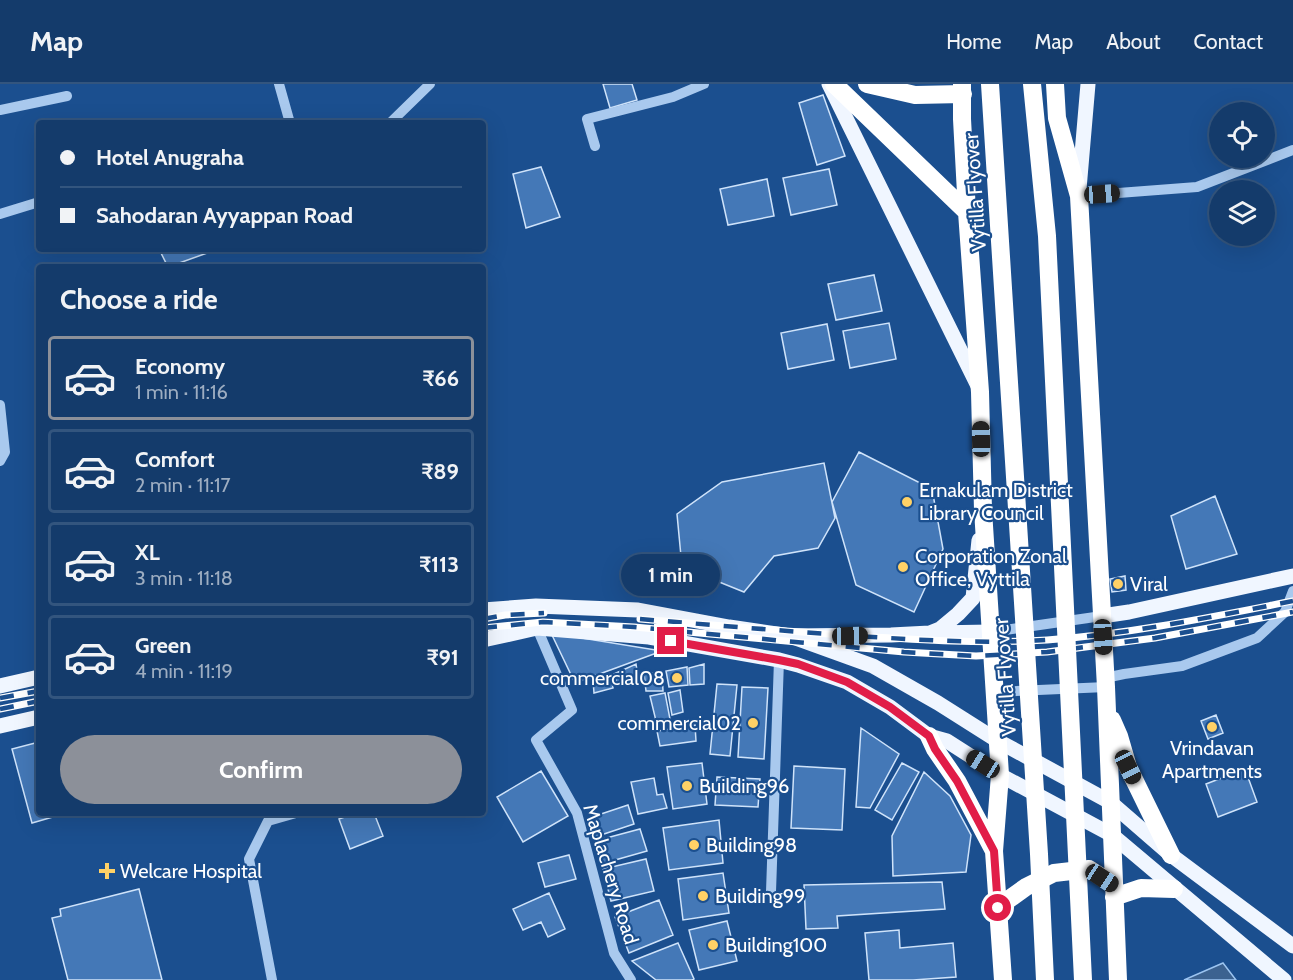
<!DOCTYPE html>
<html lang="en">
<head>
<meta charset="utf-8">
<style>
	body { margin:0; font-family:Cabin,sans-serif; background:#214673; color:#f1f3f6; height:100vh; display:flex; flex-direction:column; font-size:22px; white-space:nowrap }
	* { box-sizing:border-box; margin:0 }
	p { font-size:20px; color:#9dadc1 }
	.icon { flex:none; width:33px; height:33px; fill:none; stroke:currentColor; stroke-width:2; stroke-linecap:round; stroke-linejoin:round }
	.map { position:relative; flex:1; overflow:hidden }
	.panel { position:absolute; left:36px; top:180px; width:450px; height:552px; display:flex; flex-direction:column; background:#143b6b; border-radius:6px; box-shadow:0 6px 24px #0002,0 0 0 2px #33557e }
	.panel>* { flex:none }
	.hud { position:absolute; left:36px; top:36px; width:450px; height:132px; border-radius:6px; box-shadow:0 6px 24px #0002,0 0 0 2px #33557e; display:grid; align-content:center; height:132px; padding:0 24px; background:#143b6b }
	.buttons { position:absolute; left:1209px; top:18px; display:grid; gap:12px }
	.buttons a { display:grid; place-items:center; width:66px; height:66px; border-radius:50%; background:#143b6b; box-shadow:0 6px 24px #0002,0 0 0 2px #33557e; font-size:30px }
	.end { position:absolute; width:27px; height:27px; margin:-14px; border:8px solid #e11d48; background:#fff; box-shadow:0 0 0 3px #fff }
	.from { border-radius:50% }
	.bubble { position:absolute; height:42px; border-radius:21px; background:#143b6b; box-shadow:0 6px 24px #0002,0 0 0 2px #33557e; font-size:20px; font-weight:700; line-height:42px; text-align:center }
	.car { position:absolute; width:18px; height:36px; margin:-18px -9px; border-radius:8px; box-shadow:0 0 4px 2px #0007; background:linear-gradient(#222 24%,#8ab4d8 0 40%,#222 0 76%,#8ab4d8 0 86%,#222 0) }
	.hud b { display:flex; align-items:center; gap:21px; height:57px; font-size:22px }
	.hud b+b { border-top:2px solid #33557e }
	.hud i { width:15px; height:15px; background:#f1f3f6 }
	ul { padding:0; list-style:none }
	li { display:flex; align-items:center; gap:18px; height:84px; margin:0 12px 9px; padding:0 12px; border:3px solid #33557e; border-radius:6px }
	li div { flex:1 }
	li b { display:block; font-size:22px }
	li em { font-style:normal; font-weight:700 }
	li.on { border-color:#8c9099 }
	li>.icon { width:54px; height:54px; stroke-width:1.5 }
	h2 { padding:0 24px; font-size:27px; line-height:72px }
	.primary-button { display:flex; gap:12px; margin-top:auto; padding:12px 24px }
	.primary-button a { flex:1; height:69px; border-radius:36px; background:#8c9099; color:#fff; font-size:24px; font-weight:700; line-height:69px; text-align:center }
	header { display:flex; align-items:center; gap:36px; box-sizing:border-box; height:84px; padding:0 30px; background:#143b6b; border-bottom:2px solid #33557e }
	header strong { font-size:28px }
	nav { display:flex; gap:33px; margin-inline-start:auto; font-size:21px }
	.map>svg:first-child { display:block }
	.water { fill:#3c6290; stroke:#9cc4f0; stroke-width:1.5 }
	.building { fill:#4478b7; stroke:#cfe3fa; stroke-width:1.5 }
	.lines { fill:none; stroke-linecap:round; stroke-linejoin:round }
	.minor { stroke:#a9c9ee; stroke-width:10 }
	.major { stroke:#f0f6ff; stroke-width:15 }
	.highway { stroke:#fff; stroke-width:18 }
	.rail-casing { stroke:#fff; stroke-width:7 }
	.rail { stroke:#1b4f8f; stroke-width:4.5; stroke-dasharray:14; stroke-linecap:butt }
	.highway-bridge { stroke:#fff; stroke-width:18 }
	.route { stroke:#e11d48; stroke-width:8 }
	.poi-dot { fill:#ffd166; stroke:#1b4f8f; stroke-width:2 }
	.labels { text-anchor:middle; stroke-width:4.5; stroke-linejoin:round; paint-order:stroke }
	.street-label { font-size:20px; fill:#fff; stroke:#1b4f8f }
	.poi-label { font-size:20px; fill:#fff; stroke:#1b4f8f; text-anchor:start }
</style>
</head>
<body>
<header>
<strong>Map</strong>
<nav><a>Home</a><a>Map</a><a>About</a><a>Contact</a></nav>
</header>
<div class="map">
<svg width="1293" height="896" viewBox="0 0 1293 896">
	<rect width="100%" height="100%" fill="#1b4f8f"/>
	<path class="water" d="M1223,879l13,17h-52z"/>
	<path class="building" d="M603,0h29l5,16 -27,8z
		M823,11l22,61 -28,9 -18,-62z
		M541,83l19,50 -34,11 -13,-54z
		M829,85l8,36 -46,10 -8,-37z
		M767,95l7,37 -46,9 -8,-36z
		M159,165h50l1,3 -42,15z
		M874,191l8,36 -46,9 -8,-36z
		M889,239l7,36 -46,9 -7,-37z
		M827,240l7,36 -46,9 -7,-36z
		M859,368l73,37 11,60 -29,63 -58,-27 -24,-83z
		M824,379l11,55 -17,30 -44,8 -30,36 -62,-25 -5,-53 45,-32z
		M1215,412l22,58 -51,15 -15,-53z
		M1125,492l1,14 -14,2 -2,-13z
		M551,549l111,18 -87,32z
		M636,580l2,13 -21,8 -3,-11z
		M704,580v20l-14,1 -1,-17z
		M687,583l1,18 -19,2 -3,-16z
		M644,589h18l1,18h-17z
		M611,590l2,14 -19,5 -1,-13z
		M717,600l20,1 -7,71 -20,-2z
		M742,603l26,1 -4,71 -26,-2z
		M680,606l3,22 -11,3 -4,-22z
		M665,609l5,26 -14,2 -6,-25z
		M1216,631l7,18 -15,6 -7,-18z
		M695,641l1,16 -36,5 -3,-15z
		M861,644l38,26 -29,54 -14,-1z
		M39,658v71h21v2l-28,8 -20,-74z
		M702,679l5,41 -34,5 -6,-42z
		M902,679l17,9 -27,48 -17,-10z
		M794,682l51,3 -3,61 -51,-2z
		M1245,685l12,33 -39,15 -12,-33z
		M541,687l27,45 -45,26 -26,-45z
		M924,688l26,24 21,39 -5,37 -73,4 -1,-40z
		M717,693l43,2 -2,28 -43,-2z
		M654,694l3,17 6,-1 4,14 -29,6 -7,-32z
		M628,721l6,19 -42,14 -6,-19z
		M356,729h18l9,23 -33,13 -11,-30z
		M719,736l4,43 -54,7 -6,-42z
		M640,745l7,22 -46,13 -6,-23z
		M569,771l7,24 -31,8 -7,-24z
		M646,775l8,32 -43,10 -8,-32z
		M723,789l6,40 -46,7 -5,-41z
		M942,798l3,27 -108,7 1,12 -32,1 -2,-44z
		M139,805l23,91h-94l-16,-62 9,-2 -1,-7z
		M549,809l16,36 -17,8 -7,-15 -18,8 -10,-21z
		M659,816l14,35 -44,18 -14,-36z
		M727,837l10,40 -38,9 -10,-40z
		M899,846l1,18 53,-5 3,34 -43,3h-44l-4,-47z
		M678,859l16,36 -2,1h-36l-24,-19z"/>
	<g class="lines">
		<path class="minor" d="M279,0l11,39
			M0,26l67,-14
			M390,39l40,-39
			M595,62l-8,-27 86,-22 31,-13
			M1079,112l118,-9 96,-37
			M0,130l39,-12
			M0,321l5,47 -5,9
			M537,544l35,82 -36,30 41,73 37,140 17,27
			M991,548l111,-16
			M1105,594l19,-4 58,-8 75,-28 28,-26 8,-21
			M995,608l111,-5
			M771,808l8,-232
			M272,896l-23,-121 19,-38 28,-8"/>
		<path class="major" d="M829,0l149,302
			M1079,105l9,-105
			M483,526l53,-4 102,4 91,17 61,9 101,-1 39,-2 10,-4 18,-15 15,-16 6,-58
			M1102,532l27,-4 164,-36
			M933,549l58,-1
			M790,552l83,30 65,37 60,38 112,61 61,53 122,91
			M483,556l54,-12 112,9 130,23 19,5 49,17 43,25 39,29 18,5 53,34 112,60 172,145
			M0,602l39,-9
			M0,642l39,-9"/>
		<path class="highway" d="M834,0l133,128
			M867,0l48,11 48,-1
			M962,0v35l5,93 13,180 3,118 17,265 -6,76 9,129
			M1055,0l2,34 22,78 27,491 12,293
			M1112,636l7,16 9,31 43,88
			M929,652l6,13 22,32 37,70
			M1114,813l27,-9 33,1
			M998,823l28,-20 28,-14 35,-4 25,16"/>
		<defs>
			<path id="rail" d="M483,535l22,-4 39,-2
				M640,535c72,6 144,12 217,17 63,4 127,8 190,4 83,-6 164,-23 246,-39
				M483,544l60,-6 91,5 270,25 72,4 71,-4 108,-14 138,-26
				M0,614l39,-7
				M0,625l39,-8"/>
		</defs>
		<use href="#rail" class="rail-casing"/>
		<use href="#rail" class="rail"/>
		<path class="highway-bridge" d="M990,0l49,770 6,126
			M1032,0l15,152 36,744"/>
	</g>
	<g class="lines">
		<path class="route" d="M671,557l108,19 19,4 49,18 43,25 39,29 6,13 22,32 37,70 4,57"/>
	</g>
	<g class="poi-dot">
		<circle cx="907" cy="418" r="6"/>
		<circle cx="903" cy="483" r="6"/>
		<circle cx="1118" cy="500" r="6"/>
		<circle cx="677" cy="594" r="6"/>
		<circle cx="753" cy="639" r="6"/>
		<circle cx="1212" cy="643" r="6"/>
		<circle cx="687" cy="702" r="6"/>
		<circle cx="694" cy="761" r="6"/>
		<path d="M104 778h6v6h6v6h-6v6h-6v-6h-6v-6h6z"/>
		<circle cx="703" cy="812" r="6"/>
		<circle cx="713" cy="861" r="6"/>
	</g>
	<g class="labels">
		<g class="street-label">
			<text transform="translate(975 108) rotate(-94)" y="7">Vytilla Flyover</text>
			<text transform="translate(1005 593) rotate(-94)" y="7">Vytilla Flyover</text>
			<text transform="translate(611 790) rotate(73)" y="7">Maplachery Road</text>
		</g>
		<g class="poi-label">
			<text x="919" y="413">Ernakulam District<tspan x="919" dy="23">Library Council</tspan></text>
			<text x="915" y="479">Corporation Zonal<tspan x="915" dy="23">Office, Vyttila</tspan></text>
			<text x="1130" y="507">Viral</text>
			<text x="665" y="601" text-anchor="end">commercial08</text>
			<text x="741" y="646" text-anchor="end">commercial02</text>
			<text x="1212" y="671" text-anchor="middle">Vrindavan<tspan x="1212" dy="23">Apartments</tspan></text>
			<text x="699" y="709">Building96</text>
			<text x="706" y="768">Building98</text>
			<text x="120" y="794">Welcare Hospital</text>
			<text x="715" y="819">Building99</text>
			<text x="725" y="868">Building100</text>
		</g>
	</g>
</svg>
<div class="buttons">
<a><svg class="icon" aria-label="locate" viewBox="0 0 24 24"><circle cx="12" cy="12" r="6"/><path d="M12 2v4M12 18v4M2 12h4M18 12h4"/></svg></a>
<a><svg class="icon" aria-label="layers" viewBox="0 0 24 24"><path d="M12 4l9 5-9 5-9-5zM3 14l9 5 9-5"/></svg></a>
</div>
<i class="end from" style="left:998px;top:824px"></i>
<i class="end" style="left:671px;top:557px"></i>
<div class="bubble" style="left:621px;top:470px;width:99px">1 min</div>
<i class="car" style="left:1102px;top:110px;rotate:86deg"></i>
<i class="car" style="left:981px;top:355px;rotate:359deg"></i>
<i class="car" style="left:850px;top:552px;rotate:89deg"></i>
<i class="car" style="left:1103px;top:553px;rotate:177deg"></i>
<i class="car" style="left:983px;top:680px;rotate:302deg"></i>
<i class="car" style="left:1128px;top:683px;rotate:154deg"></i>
<i class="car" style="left:1102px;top:794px;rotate:123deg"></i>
<div class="hud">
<b><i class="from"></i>Hotel Anugraha</b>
<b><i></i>Sahodaran Ayyappan Road</b>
</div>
<section class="panel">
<h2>Choose a ride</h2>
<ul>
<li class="on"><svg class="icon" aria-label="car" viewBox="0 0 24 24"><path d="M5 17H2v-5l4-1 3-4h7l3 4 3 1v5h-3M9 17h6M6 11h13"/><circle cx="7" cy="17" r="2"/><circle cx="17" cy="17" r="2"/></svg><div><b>Economy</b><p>1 min · 11:16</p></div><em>₹66</em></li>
<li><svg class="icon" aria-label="car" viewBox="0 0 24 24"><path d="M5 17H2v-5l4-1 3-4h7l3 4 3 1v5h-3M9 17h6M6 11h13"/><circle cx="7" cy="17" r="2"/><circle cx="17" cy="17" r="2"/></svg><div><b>Comfort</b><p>2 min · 11:17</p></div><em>₹89</em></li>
<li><svg class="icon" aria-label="car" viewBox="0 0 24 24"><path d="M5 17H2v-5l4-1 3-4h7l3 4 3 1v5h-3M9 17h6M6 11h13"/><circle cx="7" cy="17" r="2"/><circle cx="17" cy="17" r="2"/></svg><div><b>XL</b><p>3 min · 11:18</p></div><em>₹113</em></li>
<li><svg class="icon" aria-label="car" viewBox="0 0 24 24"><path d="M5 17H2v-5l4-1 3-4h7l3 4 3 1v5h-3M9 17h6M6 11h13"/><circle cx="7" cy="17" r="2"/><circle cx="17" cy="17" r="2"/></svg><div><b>Green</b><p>4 min · 11:19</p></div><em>₹91</em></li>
</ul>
<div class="primary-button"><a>Confirm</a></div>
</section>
</div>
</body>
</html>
